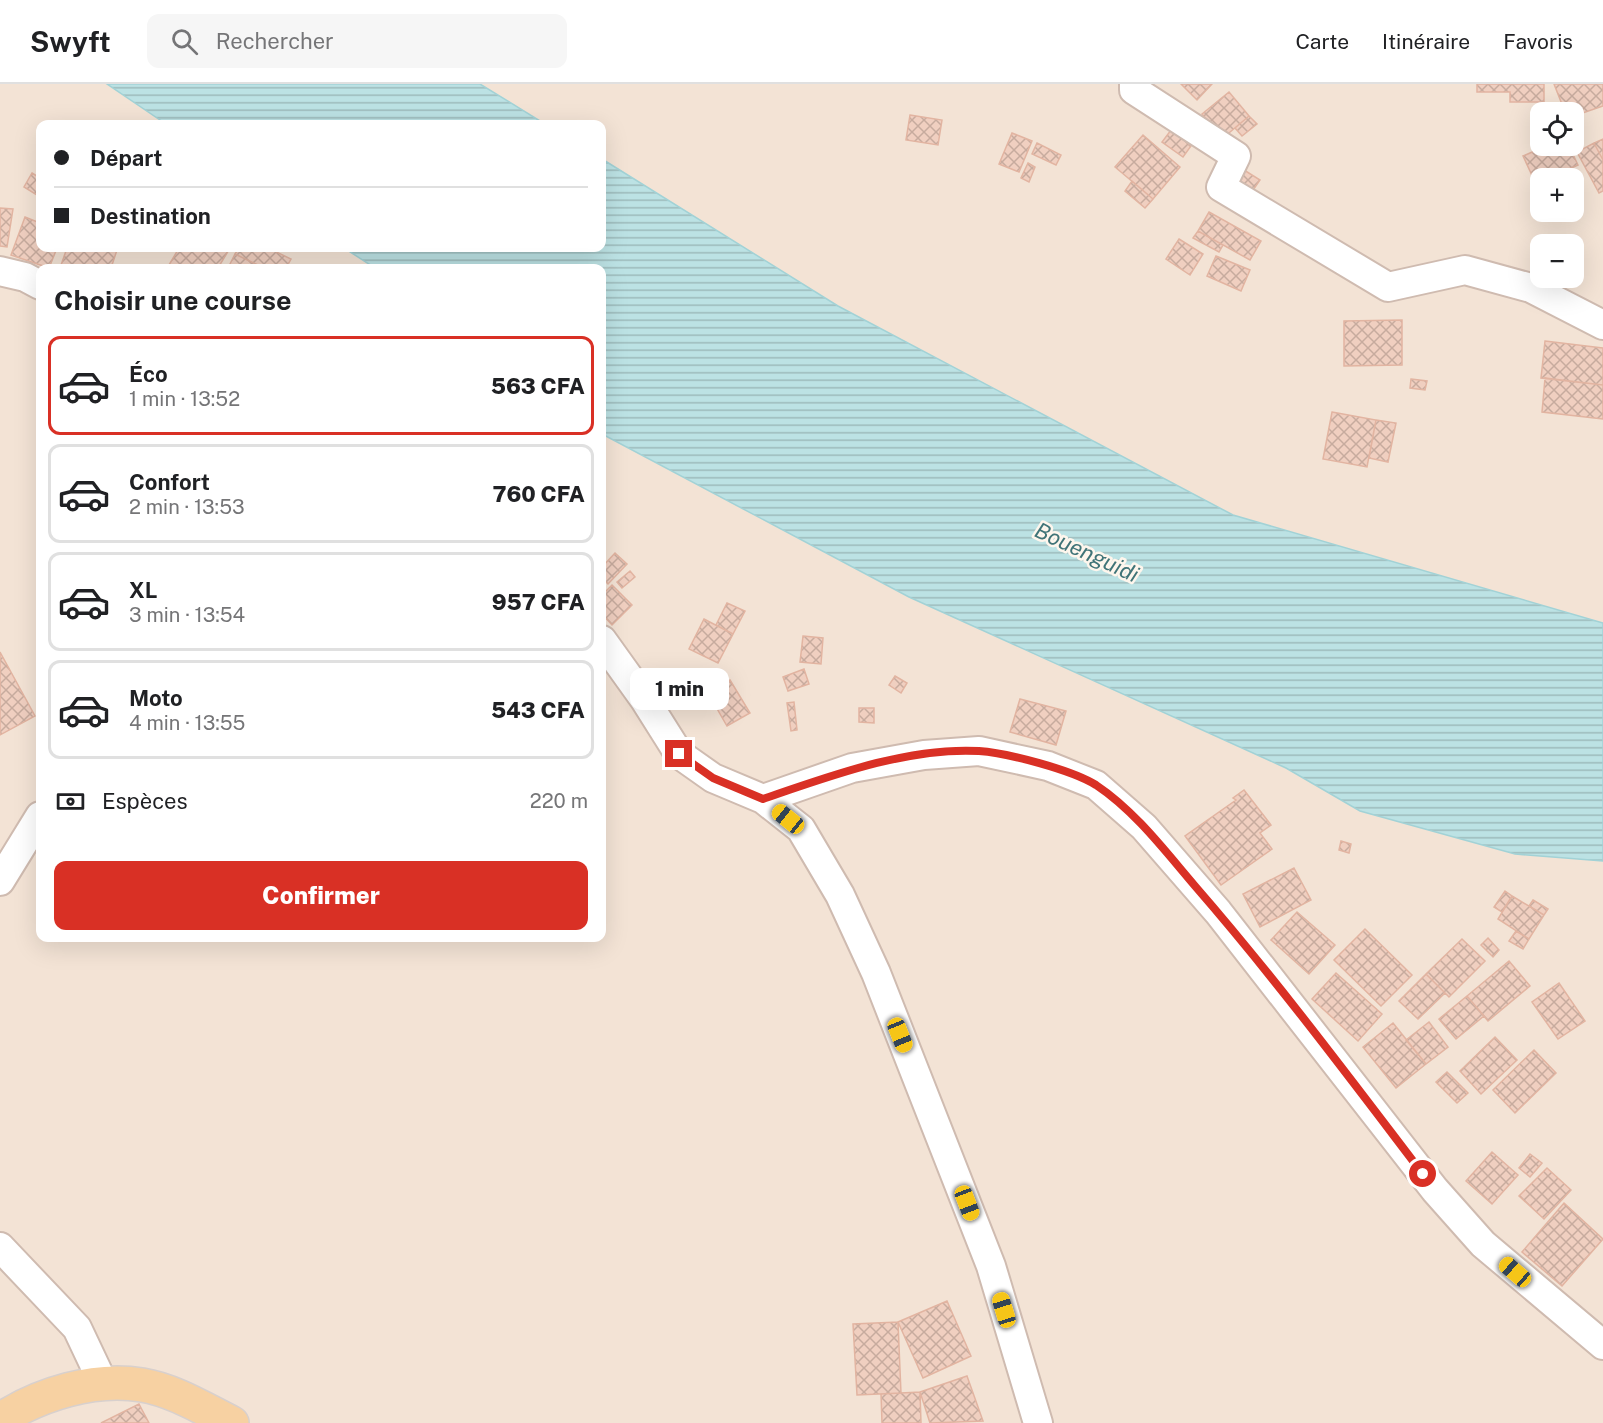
<!DOCTYPE html>
<html lang="fr">
<head>
<meta charset="utf-8">
<style>
	body { margin:0; font-family:"Public Sans",sans-serif; background:#f6f6f6; color:#202124; height:100vh; display:flex; flex-direction:column; font-size:22px; white-space:nowrap }
	* { box-sizing:border-box; margin:0 }
	p { font-size:20px; color:#757577 }
	.icon { flex:none; width:33px; height:33px; fill:none; stroke:currentColor; stroke-width:2; stroke-linecap:round; stroke-linejoin:round }
	.map { position:relative; flex:1; overflow:hidden }
	.drawer { position:absolute; left:36px; top:180px; width:570px; height:678px; display:flex; flex-direction:column; background:#fff; border-radius:12px; box-shadow:0 6px 24px #0002 }
	.drawer>* { flex:none }
	.hud { position:absolute; left:36px; top:36px; width:570px; height:132px; border-radius:12px; box-shadow:0 6px 24px #0002; display:grid; align-content:center; height:132px; padding:0 18px; background:#fff }
	.fabs { position:absolute; left:1530px; top:18px; display:grid; gap:12px }
	.fabs a { display:grid; place-items:center; width:54px; height:54px; border-radius:12px; background:#fff; box-shadow:0 6px 24px #0002; font-size:30px }
	.end { position:absolute; width:27px; height:27px; margin:-14px; border:8px solid #d93025; background:#fff; box-shadow:0 0 0 3px #fff }
	.from { border-radius:50% }
	.bubble { position:absolute; height:42px; border-radius:12px; background:#fff; box-shadow:0 6px 24px #0002; font-size:20px; font-weight:800; line-height:42px; text-align:center }
	.car { position:absolute; width:18px; height:36px; margin:-18px -9px; border-radius:8px; box-shadow:0 0 4px 2px #0007; background:linear-gradient(#f5c518 24%,#345 0 40%,#f5c518 0 76%,#345 0 86%,#f5c518 0) }
	.hud b { display:flex; align-items:center; gap:21px; height:57px; font-size:22px }
	.hud b+b { border-top:2px solid #e0e0e0 }
	.hud i { width:15px; height:15px; background:#202124 }
	ul { padding:0; list-style:none }
	li { display:flex; align-items:center; gap:18px; height:99px; margin:0 12px 9px; padding:0 6px; border:3px solid #e0e0e0; border-radius:12px }
	li div { flex:1 }
	li b { display:block; font-size:22px }
	li em { font-style:normal; font-weight:800 }
	li.selected { border-color:#d93025 }
	li>.icon { width:54px; height:54px; stroke-width:1.5 }
	h2 { padding:0 18px; font-size:27px; line-height:72px }
	.pay { display:flex; align-items:center; gap:15px; height:66px; padding:0 18px; font-size:22px }
	.pay p { margin-inline-start:auto }
	.button { display:flex; gap:12px; margin-top:auto; padding:12px 18px }
	.button a { flex:1; height:69px; border-radius:12px; background:#d93025; color:#fff; font-size:24px; font-weight:800; line-height:69px; text-align:center }
	header { display:flex; align-items:center; gap:36px; box-sizing:border-box; height:84px; padding:0 30px; background:#fff; border-bottom:2px solid #e0e0e0 }
	header strong { font-size:28px }
	nav { display:flex; gap:33px; margin-inline-start:auto; font-size:21px }
	.search { width:420px; height:54px; background:#f6f6f6; display:flex; align-items:center; gap:15px; box-sizing:border-box; padding:0 21px; border-radius:12px; color:#757577; font-size:22px }
	.map>svg:first-child { display:block }
	.residential { fill:#f3e3d5; fill-rule:evenodd }
	.water { fill:url(#water-rules); stroke:#a2d2d6; stroke-width:1.5 }
	.building { fill:url(#building-cross-hatch); stroke:#e2b4a1; stroke-width:1.5 }
	.lines { fill:none; stroke-linecap:round; stroke-linejoin:round }
	.minor-casing { stroke:#cfbbb0; stroke-width:32 }
	.major-casing { stroke:#d8d0cd; stroke-width:36 }
	.minor { stroke:#fff; stroke-width:28 }
	.major { stroke:#f7d1a2; stroke-width:33 }
	.route { stroke:#d93025; stroke-width:8 }
	.labels { text-anchor:middle; stroke-width:5; stroke-linejoin:round; paint-order:stroke }
	.water-label { font-size:22px; font-style:italic; fill:#407478; stroke:#fef6ed }
</style>
</head>
<body>
<header>
<strong>Swyft</strong>
<div class="search"><svg class="icon" aria-label="search" viewBox="0 0 24 24"><circle cx="10" cy="10" r="6"/><path d="M15 15l6 6"/></svg>Rechercher</div>
<nav><a>Carte</a><a>Itinéraire</a><a>Favoris</a></nav>
</header>
<div class="map">
<svg width="1603" height="1339" viewBox="0 0 1603 1339">
	<defs>
		<pattern id="water-rules" width="6" height="5" patternUnits="userSpaceOnUse" patternTransform="scale(1.5)"><rect width="6" height="5" fill="#bce2e4"/><path d="M0 2.5h6" fill="none" stroke="#9dbabb"/></pattern>
		<pattern id="building-cross-hatch" width="8" height="8" patternUnits="userSpaceOnUse" patternTransform="scale(1.5)"><rect width="8" height="8" fill="#f0cfc0"/><path d="M0 0l8 8M0 8l8-8" fill="none" stroke="#c7ab9e"/></pattern>
	</defs>
	<rect width="100%" height="100%" fill="#fbf2e7"/>
	<path class="residential" d="M0,0h107l59,40h-126v124h304l31,20h-335v670h562v-504l307,163 377,171 74,43 155,43 88,7v562h-1603z
		M480,0h1123v539l-370,-108 -395,-209 -236,-147v-35h-57zM1540,28h34v34h-34zM1540,94h34v34h-34zM1540,160h34v34h-34z"/>
	<path class="water" d="M107,0h373l65,40h-379z
		M602,75l236,147 395,209 370,108v238l-88,-7 -155,-43 -74,-43 -377,-171 -307,-163v-166h-227l-31,-20h258z"/>
	<path class="building" d="M1181,0h31l-15,16z
		M1477,0h67v18h-34v-10h-33z
		M1554,0h49v22l-29,10v-4h-9z
		M1229,8l20,24 -26,22 -21,-24z
		M910,31l32,5 -4,25 -32,-5z
		M1249,32l8,8 -15,12 -7,-8z
		M1171,46l20,16 -8,11 -21,-15z
		M1012,49l20,8 -13,31 -20,-8z
		M1143,51l37,32 -27,32 -38,-32z
		M1603,55v21l-9,-17z
		M1037,59l24,12 -5,10 -24,-11z
		M1594,59l9,17v31l-4,2 -22,-41z
		M1546,62h23l9,19 -30,13h-8v4l-4,2 -13,-28z
		M1028,79l7,4 -6,15 -8,-4z
		M1244,86l16,10 -11,16 -15,-10z
		M32,89l8,5v19l-16,-10z
		M1132,97l21,18 -8,9 -20,-17z
		M0,124l13,1 -6,38 -7,-1z
		M1209,128l52,29 -11,19 -52,-29z
		M25,133l15,6v25h17l-8,20 -38,-13z
		M1198,147l25,14 -4,7 -26,-14z
		M1179,155l24,15 -13,21 -24,-16z
		M67,164h43l7,2 -6,18h-51z
		M179,164h51l-12,20h-42l-7,-3z
		M239,164h29l23,11 -5,9h-22l-29,-14z
		M235,170l29,14h-36z
		M1216,172l34,14 -9,21 -34,-15z
		M1402,236v45l-58,1v-45z
		M1545,257l58,7v37l-62,-7z
		M1545,294l58,7v34l-61,-7z
		M1411,295l16,2 -2,9 -15,-2z
		M1332,328l44,8 -9,47 -44,-8z
		M1376,336l20,3 -8,39 -19,-4z
		M615,469l12,11 -19,20 -6,-6v-11z
		M630,487l5,6 -13,11 -5,-6z
		M612,501l20,20 -20,20 -10,-11v-19z
		M727,519l18,8 -12,23 -17,-9z
		M704,535l29,15 -15,29 -29,-14z
		M803,552l20,2 -2,26 -21,-2z
		M0,568l35,64 -35,19z
		M804,585l5,15 -21,7 -5,-14z
		M895,592l12,7 -6,10 -12,-8z
		M730,596l20,33 -23,13 -19,-33z
		M1020,615l46,12 -10,34 -46,-13z
		M794,618l3,28 -6,1 -4,-28z
		M859,624h15v15l-15,-1z
		M1244,706l27,35 -11,8 12,16 -51,36 -36,-49 51,-36 -3,-2z
		M1341,757l10,3 -2,9 -10,-3z
		M1294,784l17,32 -51,27 -17,-33z
		M1505,807l7,5 -10,16 -8,-5z
		M1512,812l32,19 -15,24 -31,-20z
		M1533,816l15,9 -4,6 -15,-9z
		M1297,828l38,33 -26,29 -38,-34z
		M1365,845l47,46 -31,31 -47,-46z
		M1516,847l13,8 -6,10 -14,-8z
		M1488,854l11,12 -6,7 -12,-12z
		M1462,855l23,22 -36,36 -23,-23z
		M1509,877l21,25 -42,35 -21,-25z
		M1336,889l46,41 -24,27 -46,-42z
		M1426,890l19,19 -27,26 -19,-18z
		M1559,899l26,38 -27,18 -26,-37z
		M1467,912l17,20 -28,23 -17,-20z
		M1429,938l19,25 -22,17 -20,-24z
		M1393,939l33,41 -30,24 -33,-41z
		M1495,953l22,23 -36,34 -21,-23z
		M1534,966l22,23 -41,40 -22,-23z
		M1447,988l21,21 -11,10 -21,-21z
		M1492,1068l26,23 -26,29 -26,-23z
		M1530,1070l12,9 -12,14 -11,-9z
		M1547,1084l24,22 -27,29 -25,-23z
		M1564,1119l39,36 -41,47 -40,-34z
		M947,1217l24,55 -48,22 -25,-56z
		M898,1238l3,71 -44,2 -4,-71z
		M967,1292l16,45 -53,2 -10,-31z
		M920,1308l1,31h-39l-1,-29z
		M139,1320l10,19h-48z"/>
	<g class="lines">
		<defs>
			<path id="minor" d="M1134,0v6l102,66 -15,31 167,100 77,-17 66,18 72,37
				M0,187l25,6 15,8
				M602,556l43,60 34,54 34,24 50,21 38,30 39,66 36,78 115,293 47,157
				M763,715l89,-31 72,-13 55,-4 69,15 48,19 48,42 74,85 217,278 48,54 120,101
				M0,797l40,-65
				M0,1163l77,81 26,55"/>
			<path id="major" d="M0,1336c39,-26 95,-43 142,-35 31,5 62,24 90,38"/>
		</defs>
		<use href="#minor" class="minor-casing"/>
		<use href="#major" class="major-casing"/>
		<use href="#minor" class="minor"/>
		<use href="#major" class="major"/>
	</g>
	<g class="lines">
		<path class="route" d="M679,670l34,24 50,21c67,-23 145,-52 216,-48 29,2 93,19 117,34 39,26 69,66 99,101 80,92 154,191 228,288"/>
	</g>
	<g class="labels">
		<g class="water-label">
			<text transform="translate(1087 468) rotate(25)" y="8">Bouenguidi</text>
		</g>
	</g>
</svg>
<div class="fabs">
<a><svg class="icon" aria-label="locate" viewBox="0 0 24 24"><circle cx="12" cy="12" r="6"/><path d="M12 2v4M12 18v4M2 12h4M18 12h4"/></svg></a>
<a>+</a>
<a>−</a>
</div>
<i class="end from" style="left:1423px;top:1090px"></i>
<i class="end" style="left:679px;top:670px"></i>
<div class="bubble" style="left:630px;top:584px;width:99px">1 min</div>
<i class="car" style="left:788px;top:735px;rotate:309deg"></i>
<i class="car" style="left:900px;top:951px;rotate:158deg"></i>
<i class="car" style="left:967px;top:1119px;rotate:159deg"></i>
<i class="car" style="left:1515px;top:1188px;rotate:311deg"></i>
<i class="car" style="left:1004px;top:1226px;rotate:343deg"></i>
<div class="hud">
<b><i class="from"></i>Départ</b>
<b><i></i>Destination</b>
</div>
<section class="drawer">
<h2>Choisir une course</h2>
<ul>
<li class="selected"><svg class="icon" aria-label="car" viewBox="0 0 24 24"><path d="M5 17H2v-5l4-1 3-4h7l3 4 3 1v5h-3M9 17h6M6 11h13"/><circle cx="7" cy="17" r="2"/><circle cx="17" cy="17" r="2"/></svg><div><b>Éco</b><p>1 min · 13:52</p></div><em>563 CFA</em></li>
<li><svg class="icon" aria-label="car" viewBox="0 0 24 24"><path d="M5 17H2v-5l4-1 3-4h7l3 4 3 1v5h-3M9 17h6M6 11h13"/><circle cx="7" cy="17" r="2"/><circle cx="17" cy="17" r="2"/></svg><div><b>Confort</b><p>2 min · 13:53</p></div><em>760 CFA</em></li>
<li><svg class="icon" aria-label="car" viewBox="0 0 24 24"><path d="M5 17H2v-5l4-1 3-4h7l3 4 3 1v5h-3M9 17h6M6 11h13"/><circle cx="7" cy="17" r="2"/><circle cx="17" cy="17" r="2"/></svg><div><b>XL</b><p>3 min · 13:54</p></div><em>957 CFA</em></li>
<li><svg class="icon" aria-label="car" viewBox="0 0 24 24"><path d="M5 17H2v-5l4-1 3-4h7l3 4 3 1v5h-3M9 17h6M6 11h13"/><circle cx="7" cy="17" r="2"/><circle cx="17" cy="17" r="2"/></svg><div><b>Moto</b><p>4 min · 13:55</p></div><em>543 CFA</em></li>
</ul>
<div class="pay"><svg class="icon" aria-label="cash" viewBox="0 0 24 24"><path d="M3 7h18v10H3z"/><circle cx="12" cy="12" r="2"/></svg>Espèces<p>220 m</p></div>
<div class="button"><a>Confirmer</a></div>
</section>
</div>
</body>
</html>
